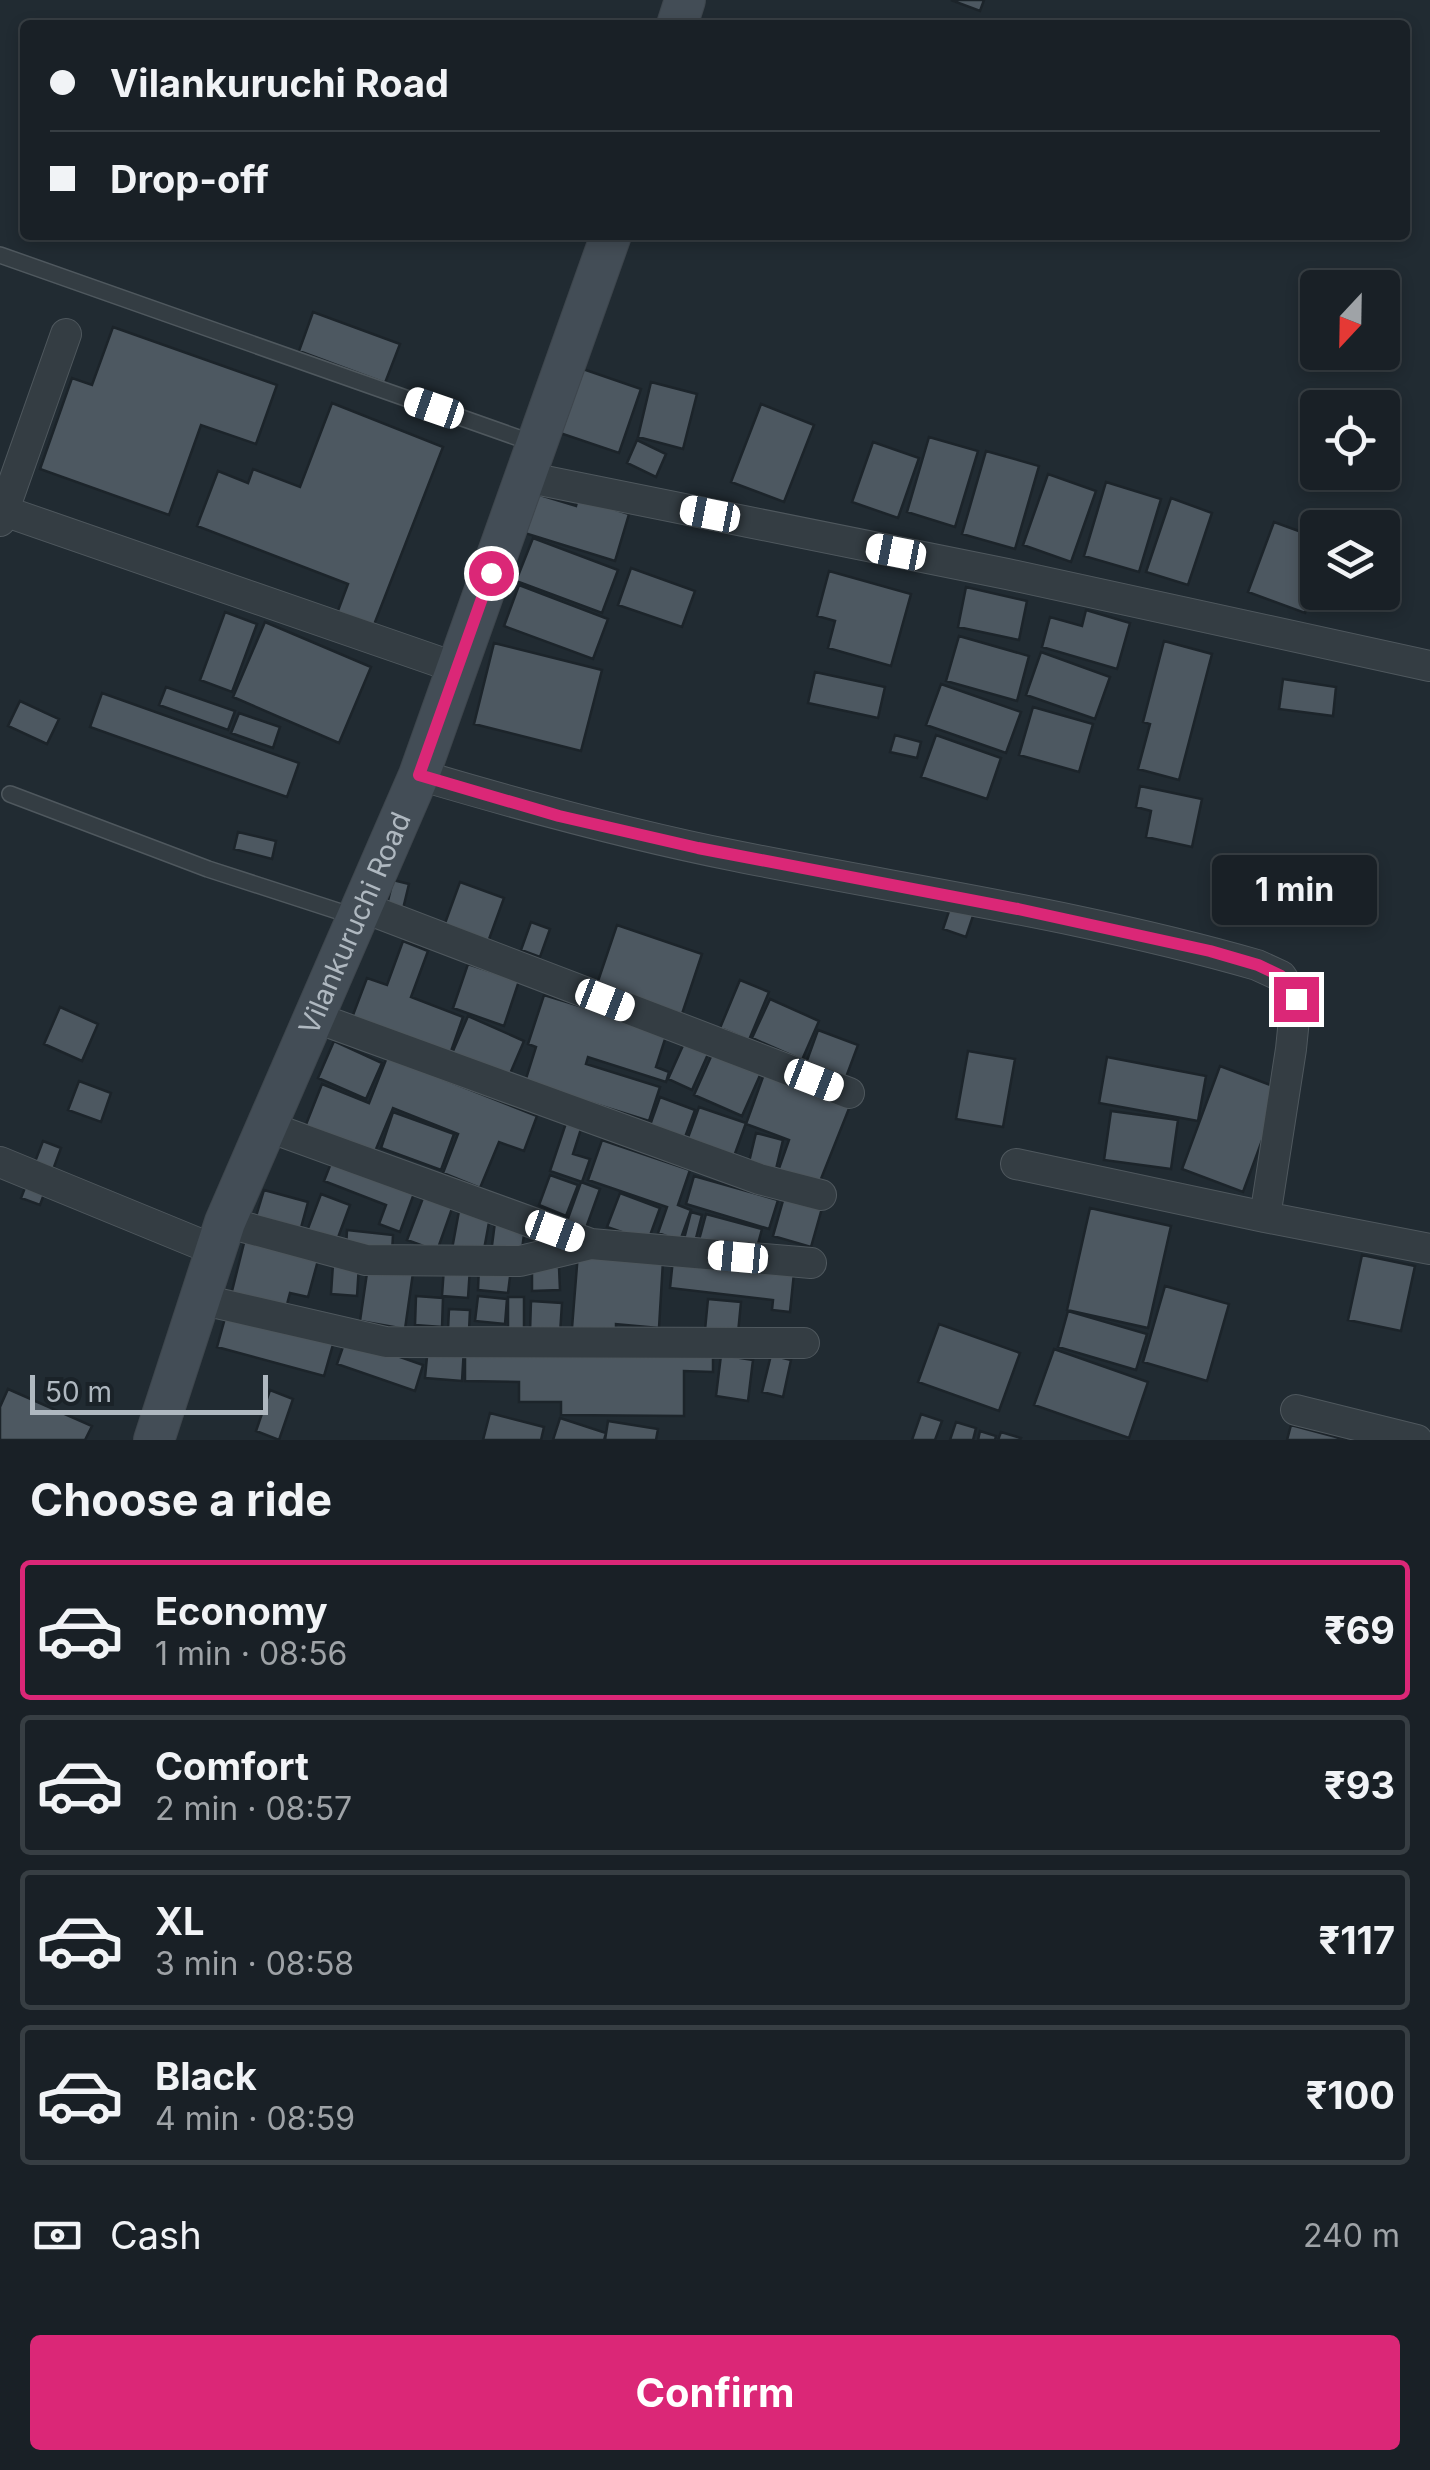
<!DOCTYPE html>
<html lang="en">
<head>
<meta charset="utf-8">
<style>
	body { margin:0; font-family:Inter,sans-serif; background:#262d32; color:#f1f3f6; height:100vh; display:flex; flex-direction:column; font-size:38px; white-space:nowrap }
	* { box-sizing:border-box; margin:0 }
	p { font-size:32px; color:#9fa3a7 }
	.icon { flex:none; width:55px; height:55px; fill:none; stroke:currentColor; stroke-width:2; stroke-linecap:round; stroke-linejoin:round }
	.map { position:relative; height:1440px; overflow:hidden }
	.sheet { display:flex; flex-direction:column; background:#192026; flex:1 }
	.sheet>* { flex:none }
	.top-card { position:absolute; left:20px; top:20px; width:1390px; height:220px; border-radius:10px; box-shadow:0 5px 15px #0003,0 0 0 2px #373e43; display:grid; align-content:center; height:220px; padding:0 30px; background:#192026 }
	.needle { width:65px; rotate:202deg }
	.buttons { position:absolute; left:1300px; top:270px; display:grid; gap:20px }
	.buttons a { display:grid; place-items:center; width:100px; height:100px; border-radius:10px; background:#192026; box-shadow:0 5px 15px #0003,0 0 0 2px #373e43; font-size:50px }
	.scale { position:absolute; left:30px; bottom:25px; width:238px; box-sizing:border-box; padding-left:10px; border:5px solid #afb8c0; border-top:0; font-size:28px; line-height:35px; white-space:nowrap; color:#afb8c0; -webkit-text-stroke:8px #1a2228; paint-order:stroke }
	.end { position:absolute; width:45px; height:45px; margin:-22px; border:12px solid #db2777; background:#fff; box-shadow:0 0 0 5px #fff }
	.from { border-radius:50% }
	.bubble { position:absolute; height:70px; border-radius:10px; background:#192026; box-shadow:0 5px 15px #0003,0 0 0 2px #373e43; font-size:32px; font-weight:700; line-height:70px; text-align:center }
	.car { position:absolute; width:30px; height:60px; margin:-30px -15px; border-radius:12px; box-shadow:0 0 8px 2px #0007; background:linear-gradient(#fff 24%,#345 0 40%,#fff 0 76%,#345 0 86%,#fff 0) }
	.top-card b { display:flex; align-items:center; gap:35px; height:95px; font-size:38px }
	.top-card b+b { border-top:2px solid #373e43 }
	.top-card i { width:25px; height:25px; background:#f1f3f6 }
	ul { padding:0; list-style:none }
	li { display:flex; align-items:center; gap:30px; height:140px; margin:0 20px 15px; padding:0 10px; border:5px solid #373e43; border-radius:10px }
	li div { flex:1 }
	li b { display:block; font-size:38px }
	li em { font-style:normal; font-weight:700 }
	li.on { border-color:#db2777 }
	li>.icon { width:90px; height:90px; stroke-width:1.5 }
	h2 { padding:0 30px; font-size:45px; line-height:120px }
	.pay { display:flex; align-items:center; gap:25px; height:110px; padding:0 30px; font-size:38px }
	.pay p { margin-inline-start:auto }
	.button { display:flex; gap:20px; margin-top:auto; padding:20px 30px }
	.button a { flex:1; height:115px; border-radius:10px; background:#db2777; color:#fff; font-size:40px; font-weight:700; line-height:115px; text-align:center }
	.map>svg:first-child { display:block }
	.building { fill:#4d5861; stroke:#1c242a; stroke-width:2.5 }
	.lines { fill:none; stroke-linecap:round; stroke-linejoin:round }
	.lane-casing { stroke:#4f585e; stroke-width:18 }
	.street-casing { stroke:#4f585e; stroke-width:32 }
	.secondary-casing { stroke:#3e464d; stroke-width:42 }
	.lane { stroke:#343d43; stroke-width:15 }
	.street { stroke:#343d43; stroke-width:30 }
	.secondary { stroke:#434d56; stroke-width:40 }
	.route { stroke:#db2777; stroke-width:12 }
	.labels { text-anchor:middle; stroke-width:8; stroke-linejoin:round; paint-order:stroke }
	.street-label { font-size:28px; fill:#afb8c0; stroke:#1a2228 }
</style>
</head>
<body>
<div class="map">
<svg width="1430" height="1440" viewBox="0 0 1430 1440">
	<rect width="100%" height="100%" fill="#212b32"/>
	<path class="building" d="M951,0h33l-4,11z
		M313,312l87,32 -15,39 -86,-32z
		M113,327l164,58 -21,59 -55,-19 -32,90 -129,-46 32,-91 20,7z
		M580,368l61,21 -22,64 -62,-21z
		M651,382l46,12 -14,55 -45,-12z
		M332,403l111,44 -71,183 -36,-14 12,-32 -151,-58 21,-55 30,12 5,-14 47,18z
		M761,404l53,21 -30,77 -53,-20z
		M929,437l49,14 -23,76 -48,-15z
		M637,440l29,14 -10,23 -29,-14z
		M873,442l46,16 -21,60 -46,-16z
		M986,451l53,15 -24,83 -53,-15z
		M1048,474l48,17 -25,71 -48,-17z
		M1106,482l55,17 -22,73 -55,-16z
		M530,492l46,14 2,-8 51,16 -14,47 -97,-30z
		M1171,498l41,15 -24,72 -42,-13z
		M1274,522l44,16v41l-13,34 -57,-21z
		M533,538l85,32 -16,43 -86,-32z
		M631,568l64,23 -13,36 -64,-22z
		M829,571l82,23 -20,72 -63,-18 7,-27 -18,-5z
		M519,585l89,34 -15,40 -89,-33z
		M966,587l61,14 -8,39 -61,-13z
		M1086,610l44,13 -13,46 -75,-22 8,-30 32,9z
		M225,612l32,12 -25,68 -32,-12z
		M265,622l106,45 -32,76 -106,-46z
		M959,636l70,20 -12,45 -71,-20z
		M1164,641l48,13 -33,126 -41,-11 12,-45 -7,-2z
		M494,643l108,27 -21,81 -107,-27z
		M1041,652l69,25 -15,42 -69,-24z
		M815,672l70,15 -7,31 -70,-15z
		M1283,679l53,8 -3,29 -54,-7z
		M941,684l80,28 -15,41 -80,-28z
		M166,687l69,24 -7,19 -69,-25z
		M102,693l197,70 -12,34 -197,-70z
		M20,701l39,18 -12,25 -39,-18z
		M1033,707l60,17 -14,48 -60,-17z
		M239,713l41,14 -7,21 -42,-15z
		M895,735l26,7 -4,16 -27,-6z
		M936,735l65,23 -14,41 -66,-22z
		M1140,786l62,13 -10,48 -46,-10 5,-26 -15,-4z
		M238,832l38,9 -4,18 -38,-10z
		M393,880l16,4 -7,29 -16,-4z
		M460,882l44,16 -16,44 -44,-16z
		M952,902l23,8 -9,27 -23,-8z
		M531,922l19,7 -10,28 -19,-7z
		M617,925l85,29 -20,60 -85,-30z
		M403,941l25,10 -17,46 52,20 -15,43 -98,-37 17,-45 20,7z
		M468,964l51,17 -15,45 -51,-18z
		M740,980l29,12 -20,48 -29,-12z
		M544,995l123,38 -11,34 13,5 -3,10 -78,-25 -2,7 74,23 -11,34 -124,-39 11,-35 -8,-3z
		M770,999l49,22 -17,39 -50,-22z
		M60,1007l38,17 -16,37 -38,-17z
		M468,1016l56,25 -18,42 -56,-25z
		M818,1030l40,15 -13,35 -40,-14z
		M334,1041l48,22 -16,36 -48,-21z
		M685,1041l24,11 -17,38 -24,-11z
		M968,1051l47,8 -12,68 -47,-8z
		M713,1052l48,21 -19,43 -48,-21z
		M387,1057l150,59 -13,35 -25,-9 -19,46 -37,-15 15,-39 -65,-26 -19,46 -69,-27 17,-43 47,19z
		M1107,1057l99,19 -8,45 -99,-18z
		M1220,1066l61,23 -38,103 -61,-23z
		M764,1074l86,32 -33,83 -40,-15 12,-34 -43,-16z
		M79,1081l32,12 -10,29 -33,-12z
		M660,1097l35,13 -11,30 -35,-12z
		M699,1107l47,16 -14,39 -47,-16z
		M1111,1111l67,9 -7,49 -67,-9z
		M393,1112l61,22 -13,36 -60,-22z
		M566,1123l15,6 -8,25 17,5 -8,23 -32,-11z
		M756,1133l27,7 -7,29 -27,-7z
		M602,1140l88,30 -12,35 13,5 -11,31 -22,-8 9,-26 -79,-27z
		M43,1141l18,7 -21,57 -19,-7z
		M333,1158l83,30 -16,44 -21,-8 7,-19 -62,-24z
		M550,1175l28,10 -12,31 -27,-11z
		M694,1176l84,24 -9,29 -83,-25z
		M581,1182l19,7 -14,39 -19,-7z
		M264,1190l44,12 -9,33 -45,-12z
		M426,1190l29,10 -18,51 -30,-11z
		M786,1190l38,11 -13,46 -38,-11z
		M620,1193l40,15 -12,33 -41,-14z
		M321,1194l29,11 -14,38 -29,-12z
		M1090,1208l81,18 -23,102 -81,-18z
		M459,1211l31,6 -7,38 -31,-6z
		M691,1212l11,3 -7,27 -11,-3z
		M706,1214l56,15 -7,26 -56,-15z
		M495,1222l30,5 -4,30 -30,-4z
		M347,1230l46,5 -1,18 -46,-4z
		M246,1235l74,18 -12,44 -18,-4 -5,19 -55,-13z
		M578,1253l85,8 -4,67 -43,-4v8l-44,-4z
		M1362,1255l53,11 -14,65 -53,-11z
		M673,1259l121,14 -4,39 -18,-2 1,-10 -103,-12z
		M333,1264l26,1 -2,31 -26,-2z
		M368,1266l45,7 -8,56 -45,-8z
		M479,1266l32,3 -3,24 -30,-3z
		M444,1267l26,1 -2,30 -26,-2z
		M532,1267h27l1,23 -28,1z
		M1165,1286l64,18 -22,77 -64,-19z
		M416,1296l27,2 -1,29 -27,-2z
		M478,1296l29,3 -2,25 -30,-3z
		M508,1297h16v38h-16z
		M708,1299l33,3 -3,31 -33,-3z
		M531,1301l31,2 -2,31 -30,-2z
		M449,1309l21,1 -1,21 -21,-1z
		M227,1311l107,30 -10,35 -107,-29z
		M1068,1311l79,23 -11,36 -78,-23z
		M939,1324l81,29 -21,58 -81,-29z
		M346,1338l77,27 -8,26 -78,-27z
		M428,1346l36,2 -2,33 -37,-3z
		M465,1349l248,2v21l-29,-1v45l-123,-1v-13h-42v-20l-54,-1z
		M1054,1349l94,33 -19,56 -95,-33z
		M721,1355l32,5 -5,41 -32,-5z
		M771,1355l20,5 -8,37 -21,-5z
		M8,1389l84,37 -7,14h-85v-33z
		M270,1390l23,9 -14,41 -23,-9z
		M490,1413l54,14 -3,13h-58z
		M921,1414l21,7 -7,19h-23z
		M560,1418l46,15 -2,7h-51z
		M608,1421l50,8 -2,11h-51z
		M956,1422l20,6 -3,12h-23z
		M1291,1425l56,15h-60z
		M980,1431l16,5 -1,4h-17z
		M1001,1432l20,6 -1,2h-22z"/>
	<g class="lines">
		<defs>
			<path id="lane" d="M0,255l533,188
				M10,794l198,75 145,47"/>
			<path id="street" d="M525,477l482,97 423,92
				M4,511l453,157
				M0,521l66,-187
				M419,775c105,31 210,60 317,81 174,35 351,60 521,109l24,11 15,23 -5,50 -26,168 165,32
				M362,907l487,186
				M314,1017l445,162 62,16
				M266,1126l325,118 220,19
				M0,1162l217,89
				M1016,1164l249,53
				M225,1222l141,38 154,1 71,-17
				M199,1299l187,43 418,1
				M1296,1410l121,30"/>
			<g id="secondary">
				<path d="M677,25l8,-25"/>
				<path id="s1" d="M154,1440l71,-218 194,-447 192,-540"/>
			</g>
		</defs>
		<use href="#lane" class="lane-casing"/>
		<use href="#street" class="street-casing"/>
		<use href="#secondary" class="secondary-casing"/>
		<use href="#lane" class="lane"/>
		<use href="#street" class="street"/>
		<use href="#secondary" class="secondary"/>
	</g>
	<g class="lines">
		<path class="route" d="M491,573l-72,202 140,41 139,32 320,61 192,42 48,14 23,11 15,23"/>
	</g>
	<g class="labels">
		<g class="street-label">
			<text dy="10" stroke="none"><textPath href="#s1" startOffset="555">Vilankuruchi Road</textPath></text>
		</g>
	</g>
</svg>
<div class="buttons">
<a><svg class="needle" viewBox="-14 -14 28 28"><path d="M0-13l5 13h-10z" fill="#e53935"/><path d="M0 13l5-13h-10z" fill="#9fa3a7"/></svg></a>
<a><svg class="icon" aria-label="locate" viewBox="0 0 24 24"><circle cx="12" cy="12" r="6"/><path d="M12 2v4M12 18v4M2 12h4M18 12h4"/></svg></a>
<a><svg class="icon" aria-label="layers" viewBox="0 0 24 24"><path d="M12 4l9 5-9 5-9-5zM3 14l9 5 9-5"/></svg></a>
</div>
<div class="scale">50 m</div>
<i class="end from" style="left:491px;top:573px"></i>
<i class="end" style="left:1296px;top:999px"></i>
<div class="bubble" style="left:1212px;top:855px;width:165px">1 min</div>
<i class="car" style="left:434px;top:408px;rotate:289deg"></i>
<i class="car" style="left:710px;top:514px;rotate:281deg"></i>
<i class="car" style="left:896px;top:552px;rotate:281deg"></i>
<i class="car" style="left:605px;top:1000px;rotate:111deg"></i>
<i class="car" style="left:814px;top:1080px;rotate:111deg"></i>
<i class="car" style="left:555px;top:1231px;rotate:110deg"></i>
<i class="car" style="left:738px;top:1257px;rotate:275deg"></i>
<div class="top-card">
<b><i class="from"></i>Vilankuruchi Road</b>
<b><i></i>Drop-off</b>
</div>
</div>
<section class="sheet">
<h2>Choose a ride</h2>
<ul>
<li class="on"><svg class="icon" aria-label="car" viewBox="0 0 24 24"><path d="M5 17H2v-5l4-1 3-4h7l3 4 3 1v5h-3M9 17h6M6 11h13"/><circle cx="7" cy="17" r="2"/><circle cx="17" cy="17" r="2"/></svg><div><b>Economy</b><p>1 min · 08:56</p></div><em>₹69</em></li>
<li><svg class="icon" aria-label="car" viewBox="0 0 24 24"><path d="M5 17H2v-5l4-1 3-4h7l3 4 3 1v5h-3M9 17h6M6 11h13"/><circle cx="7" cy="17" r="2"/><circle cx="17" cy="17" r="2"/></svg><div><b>Comfort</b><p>2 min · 08:57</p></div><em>₹93</em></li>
<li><svg class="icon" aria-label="car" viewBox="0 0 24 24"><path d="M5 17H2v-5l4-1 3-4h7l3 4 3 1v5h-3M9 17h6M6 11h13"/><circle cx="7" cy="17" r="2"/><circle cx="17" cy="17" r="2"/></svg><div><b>XL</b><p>3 min · 08:58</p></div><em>₹117</em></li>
<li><svg class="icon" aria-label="car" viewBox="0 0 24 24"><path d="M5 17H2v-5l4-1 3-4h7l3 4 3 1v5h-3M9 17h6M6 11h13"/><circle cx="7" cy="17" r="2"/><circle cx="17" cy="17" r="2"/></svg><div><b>Black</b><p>4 min · 08:59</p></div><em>₹100</em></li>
</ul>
<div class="pay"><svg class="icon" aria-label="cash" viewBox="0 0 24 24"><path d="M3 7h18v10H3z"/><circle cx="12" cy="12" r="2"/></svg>Cash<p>240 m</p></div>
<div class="button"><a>Confirm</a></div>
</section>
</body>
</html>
